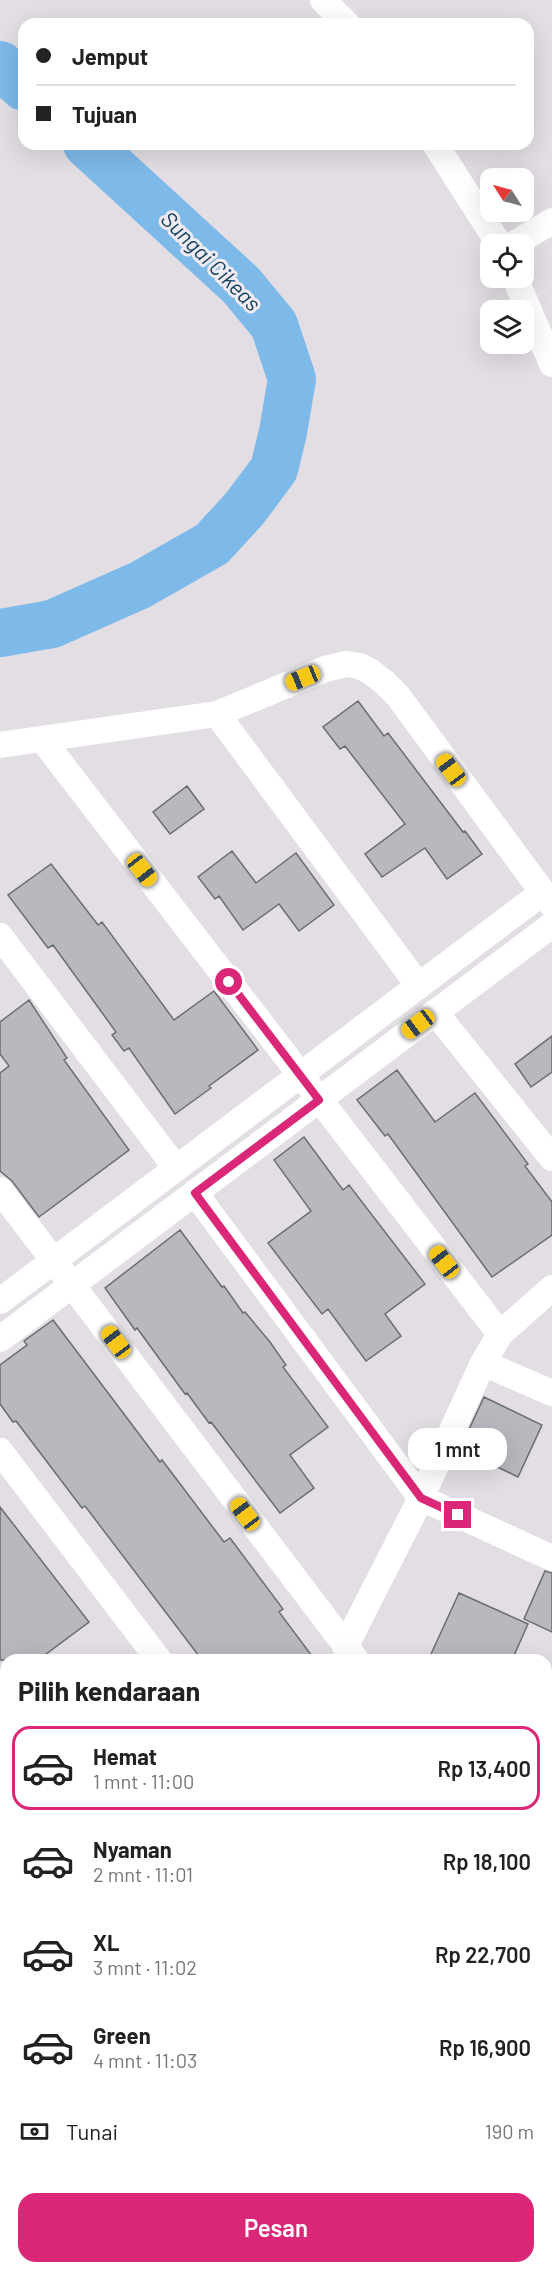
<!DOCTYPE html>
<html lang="id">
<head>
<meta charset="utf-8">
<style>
	body { margin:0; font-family:Barlow,sans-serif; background:#f2f2f2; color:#222; height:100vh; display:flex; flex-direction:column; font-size:22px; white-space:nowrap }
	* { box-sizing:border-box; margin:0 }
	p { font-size:20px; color:#767676 }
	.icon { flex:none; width:33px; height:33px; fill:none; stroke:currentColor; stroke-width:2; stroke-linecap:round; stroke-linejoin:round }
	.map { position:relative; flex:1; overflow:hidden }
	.drawer { position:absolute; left:0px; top:1654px; width:552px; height:620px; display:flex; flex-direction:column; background:#fff; border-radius:18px 18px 0 0; box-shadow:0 6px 24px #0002 }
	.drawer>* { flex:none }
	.guide { position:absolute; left:18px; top:18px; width:516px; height:132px; border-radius:18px; box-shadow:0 6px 24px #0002; display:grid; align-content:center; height:132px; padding:0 18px; background:#fff }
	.needle { width:39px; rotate:306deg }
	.tools { position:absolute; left:480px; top:168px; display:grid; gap:12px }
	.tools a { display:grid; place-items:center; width:54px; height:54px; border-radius:12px; background:#fff; box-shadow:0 6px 24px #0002; font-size:30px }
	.end { position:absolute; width:27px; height:27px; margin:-14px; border:8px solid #db2777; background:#fff; box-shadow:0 0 0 3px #fff }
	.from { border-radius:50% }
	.bubble { position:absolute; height:42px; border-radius:18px; background:#fff; box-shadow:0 6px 24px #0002; font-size:20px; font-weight:600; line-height:42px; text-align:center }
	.car { position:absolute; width:18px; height:36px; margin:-18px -9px; border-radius:8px; box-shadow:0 0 4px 2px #0007; background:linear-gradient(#f5c518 24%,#345 0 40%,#f5c518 0 76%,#345 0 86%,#f5c518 0) }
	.guide b { display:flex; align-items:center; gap:21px; height:57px; font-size:22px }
	.guide b+b { border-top:2px solid #e0e0e0 }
	.guide i { width:15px; height:15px; background:#222 }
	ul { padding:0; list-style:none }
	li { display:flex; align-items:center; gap:18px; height:84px; margin:0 12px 9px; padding:0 6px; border:3px solid transparent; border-radius:18px }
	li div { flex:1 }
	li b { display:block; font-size:22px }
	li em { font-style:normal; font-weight:600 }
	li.active { border-color:#db2777 }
	li>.icon { width:54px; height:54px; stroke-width:1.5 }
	h2 { padding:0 18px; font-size:27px; line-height:72px }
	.pay { display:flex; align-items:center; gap:15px; height:66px; padding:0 18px; font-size:22px }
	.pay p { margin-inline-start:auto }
	.cta { display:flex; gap:12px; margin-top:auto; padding:12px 18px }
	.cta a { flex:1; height:69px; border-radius:18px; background:#db2777; color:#fff; font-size:24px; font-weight:600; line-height:69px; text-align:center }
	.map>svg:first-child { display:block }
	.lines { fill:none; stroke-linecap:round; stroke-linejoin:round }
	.river { stroke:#7db9e9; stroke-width:48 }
	.building { fill:#b7b9bf; stroke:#6c6d74; stroke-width:1.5 }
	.street { stroke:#fff; stroke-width:26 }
	.route { stroke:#db2777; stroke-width:8 }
	.labels { text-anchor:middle; stroke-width:6; stroke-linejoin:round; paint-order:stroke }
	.water-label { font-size:22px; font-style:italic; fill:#124060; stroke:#efebf1 }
</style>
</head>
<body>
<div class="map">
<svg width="552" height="2273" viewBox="0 0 552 2273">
	<rect width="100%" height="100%" fill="#e2dee4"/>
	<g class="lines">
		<path class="river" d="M0,65l24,22
			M0,633l52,-9 88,-39 72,-41 33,-36 29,-39 9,-37 9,-53 -18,-54 -33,-40 -154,-141
			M35,2273l9,-5
			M499,2273l3,-5"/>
	</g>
	<path class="building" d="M358,701l26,35 4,-3 75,99 2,-1 17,23 -35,25 -22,-31 -43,29 -17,-23 40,-30 -60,-78 -5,3 -17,-22z
		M187,786l17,23 -34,25 -17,-22z
		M232,851l24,32 40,-30 38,52 -35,26 -20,-27 -36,26 -24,-34 -4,3 -17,-22z
		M51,864l47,61 4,-3 72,98 40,-29 44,59 -49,36 2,2 -36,26 -46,-66 -5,3 -12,-16 4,-3 -63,-87 -5,3 -40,-53z
		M29,1000l38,58 -3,2 65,90 -90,67 -27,-36 -12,-10v-98l9,-7 -9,-12v-32z
		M552,1036v36l-21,15 -16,-23z
		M397,1070l38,52 40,-29 53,71 -3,2 27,36v33l-60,42 -104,-143 -3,2 -28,-36z
		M304,1137l39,53 6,-5 76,99 -40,30 16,22 -35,25 -38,-52 -6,5 -54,-71 43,-32 -37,-51z
		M180,1230l42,57 2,-1 19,27 2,-1 25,30 16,23 -3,2 45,60 -38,28 24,33 -34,25 -69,-91 -2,1 -22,-30 -2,1 -48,-66 -2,2 -30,-42z
		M53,1320l83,110 24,32 2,-2 62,82 6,-4 53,71 -4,3 36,48h-113l-117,-154 -3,2 -66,-87 -3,1 -13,-18v-39l27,-20 -3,-4z
		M484,1397l58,28 -24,52 -58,-28z
		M0,1507l89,115 -51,38h-38z
		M545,1571l7,2v59l-28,-13z
		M459,1593l69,31 -16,36h-66l-15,-6z"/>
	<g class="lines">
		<path class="street" d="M323,0l24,24
			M435,144l64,100
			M514,244l38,-23
			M515,278l37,86
			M217,714l202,272
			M42,739l458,595 -17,29 -62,135 -76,149
			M0,745l217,-31 108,-45 21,-5 14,2 11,6 13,10 14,14 154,209
			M0,936l176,232
			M435,1012l117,146
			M0,1190l355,468
			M195,1193l226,305 131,60
			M0,1301l542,-408
			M500,1334l52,-46
			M0,1339l552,-414
			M483,1363l69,30
			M0,1451l159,209
			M0,1700l6,7
			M546,1731l6,3
			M546,1897l6,2
			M0,1952l6,8
			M546,2057l6,3
			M0,2168l6,-3"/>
	</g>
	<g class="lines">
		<path class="route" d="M229,982l90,118 -124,93 226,305 37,17"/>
	</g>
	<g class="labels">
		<g class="water-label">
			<text transform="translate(211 261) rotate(45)" y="8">Sungai Cikeas</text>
		</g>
	</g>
</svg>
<div class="tools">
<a><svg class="needle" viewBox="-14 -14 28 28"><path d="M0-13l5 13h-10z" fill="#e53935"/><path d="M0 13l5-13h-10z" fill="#767676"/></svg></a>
<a><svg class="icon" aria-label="locate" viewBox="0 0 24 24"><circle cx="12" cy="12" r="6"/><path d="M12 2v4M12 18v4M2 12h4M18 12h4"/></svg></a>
<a><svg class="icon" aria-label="layers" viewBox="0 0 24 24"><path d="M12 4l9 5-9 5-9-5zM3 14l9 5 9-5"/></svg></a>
</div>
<i class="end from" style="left:229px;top:982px"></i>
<i class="end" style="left:458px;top:1515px"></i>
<div class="bubble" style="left:408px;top:1428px;width:99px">1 mnt</div>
<i class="car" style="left:303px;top:678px;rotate:248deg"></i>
<i class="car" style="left:451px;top:770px;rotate:323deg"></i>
<i class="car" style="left:142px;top:870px;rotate:142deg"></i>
<i class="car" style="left:418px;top:1024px;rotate:233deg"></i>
<i class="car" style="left:444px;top:1262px;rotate:322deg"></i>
<i class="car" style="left:116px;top:1342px;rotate:323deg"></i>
<i class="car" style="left:245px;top:1514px;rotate:323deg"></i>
<div class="guide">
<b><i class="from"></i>Jemput</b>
<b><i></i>Tujuan</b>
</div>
<section class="drawer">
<h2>Pilih kendaraan</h2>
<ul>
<li class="active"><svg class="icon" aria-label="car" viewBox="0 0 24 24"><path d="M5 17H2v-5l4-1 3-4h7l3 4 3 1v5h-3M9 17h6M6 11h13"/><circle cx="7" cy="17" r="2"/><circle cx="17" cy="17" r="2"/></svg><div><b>Hemat</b><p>1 mnt · 11:00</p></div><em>Rp 13,400</em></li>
<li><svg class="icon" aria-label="car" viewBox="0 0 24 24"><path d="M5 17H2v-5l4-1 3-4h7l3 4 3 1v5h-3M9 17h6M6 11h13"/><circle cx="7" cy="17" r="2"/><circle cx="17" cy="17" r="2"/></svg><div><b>Nyaman</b><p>2 mnt · 11:01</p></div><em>Rp 18,100</em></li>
<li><svg class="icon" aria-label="car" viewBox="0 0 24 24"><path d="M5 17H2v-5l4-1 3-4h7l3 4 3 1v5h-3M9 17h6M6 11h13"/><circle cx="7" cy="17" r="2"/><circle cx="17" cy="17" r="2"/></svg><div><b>XL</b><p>3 mnt · 11:02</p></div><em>Rp 22,700</em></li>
<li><svg class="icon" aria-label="car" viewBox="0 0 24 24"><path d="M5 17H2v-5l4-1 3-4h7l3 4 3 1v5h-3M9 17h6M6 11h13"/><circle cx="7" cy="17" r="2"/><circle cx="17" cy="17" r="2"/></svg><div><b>Green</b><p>4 mnt · 11:03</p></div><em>Rp 16,900</em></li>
</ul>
<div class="pay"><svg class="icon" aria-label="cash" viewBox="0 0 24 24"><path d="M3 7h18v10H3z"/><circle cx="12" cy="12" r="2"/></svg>Tunai<p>190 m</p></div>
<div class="cta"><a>Pesan</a></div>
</section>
</div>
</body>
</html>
